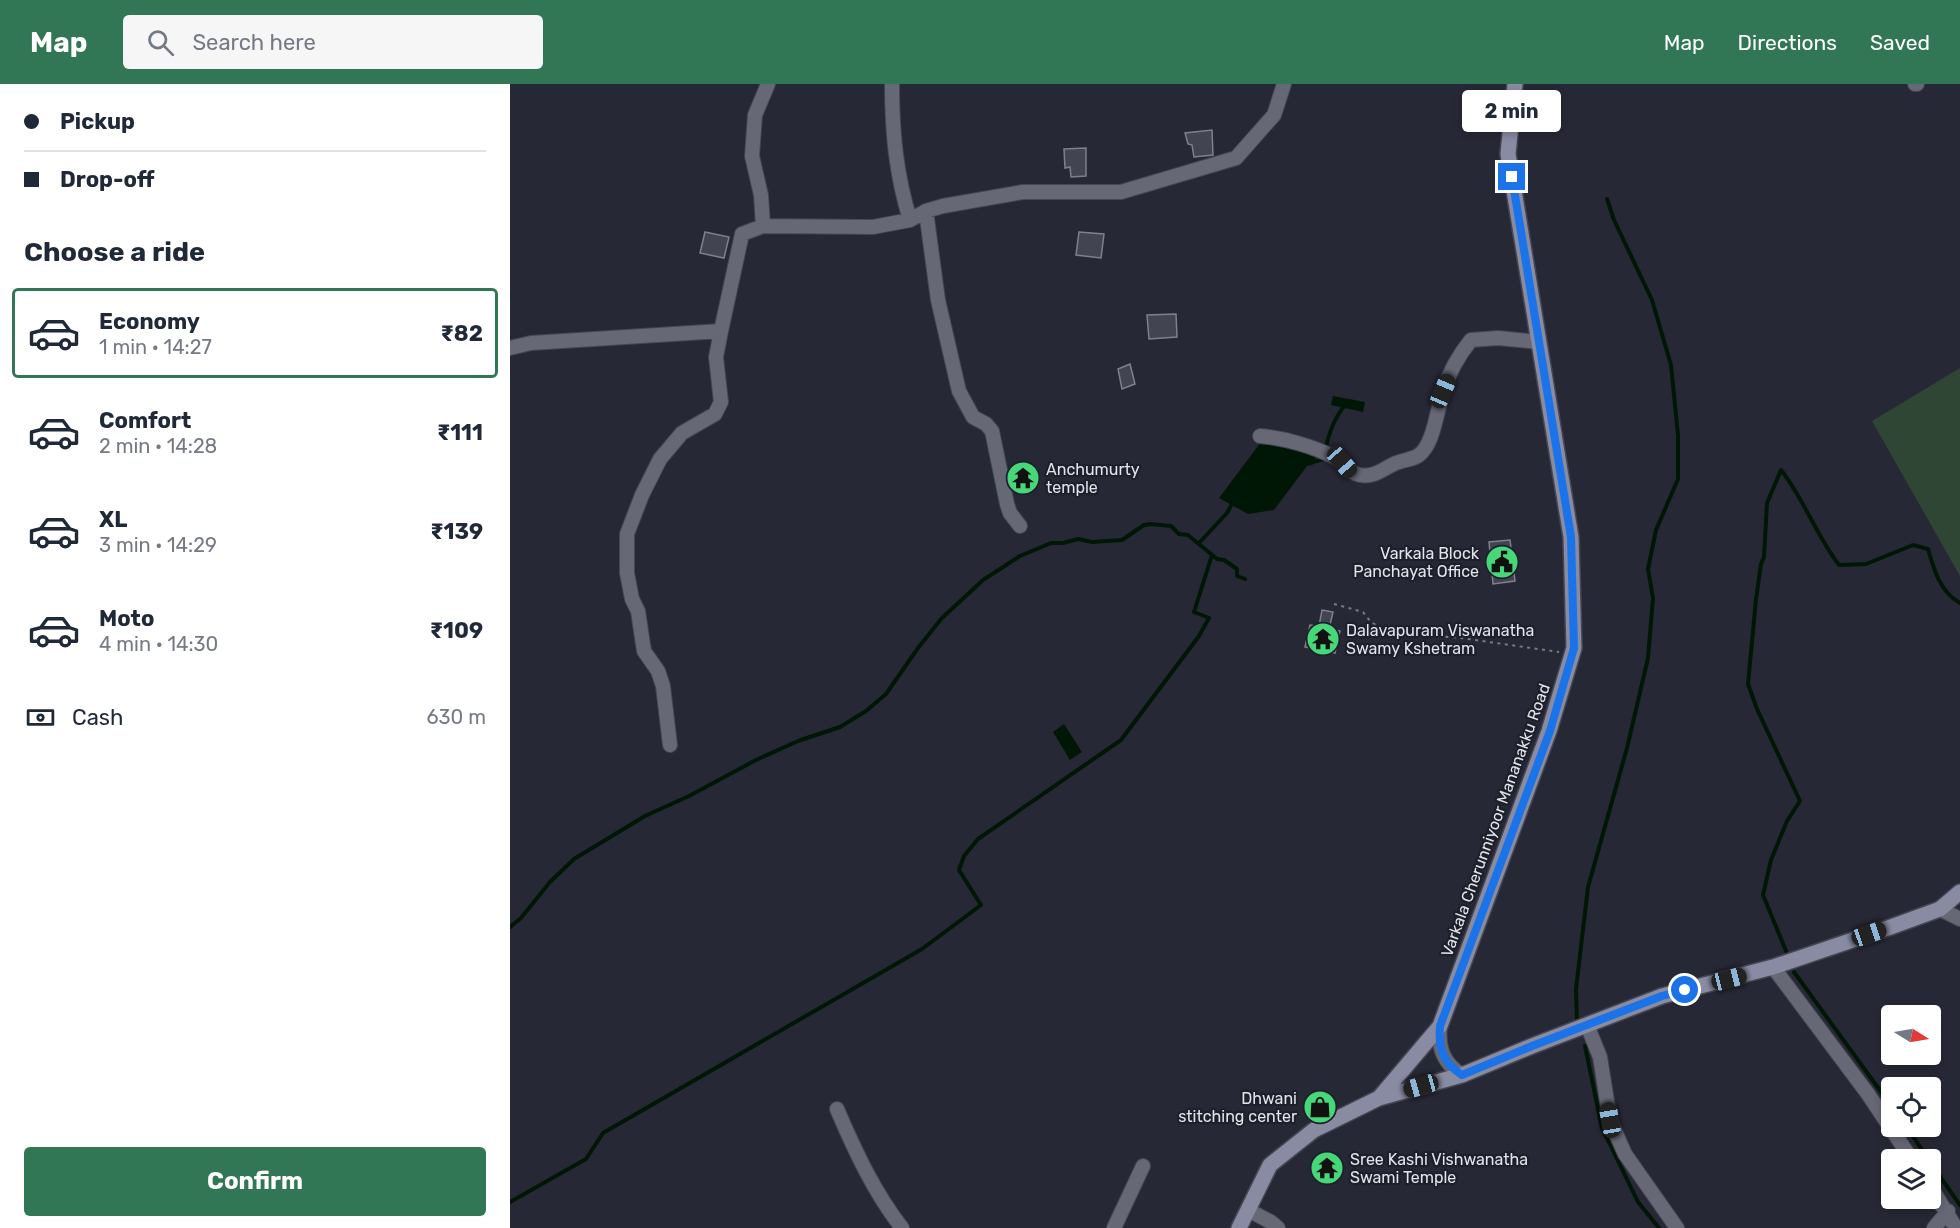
<!DOCTYPE html>
<html lang="en">
<head>
<meta charset="utf-8">
<style>
	body { margin:0; font-family:Rubik,sans-serif; background:#f6f6f7; color:#1f2937; height:100vh; display:flex; flex-direction:column; font-size:22px; white-space:nowrap }
	* { box-sizing:border-box; margin:0 }
	p { font-size:20px; color:#747a83 }
	.icon { flex:none; width:33px; height:33px; fill:none; stroke:currentColor; stroke-width:2; stroke-linecap:round; stroke-linejoin:round }
	.map { position:relative; flex:1; overflow:hidden }
	.details { display:flex; flex-direction:column; background:#fff; width:510px }
	.details>* { flex:none }
	.top-card { display:grid; align-content:center; height:132px; padding:0 24px; background:#fff }
	.needle { width:39px; rotate:101deg }
	.buttons { position:absolute; left:1371px; top:921px; display:grid; gap:12px }
	.buttons a { display:grid; place-items:center; width:60px; height:60px; border-radius:6px; background:#fff; box-shadow:0 3px 9px #0003; font-size:30px }
	.end { position:absolute; width:27px; height:27px; margin:-14px; border:8px solid #1a73e8; background:#fff; box-shadow:0 0 0 3px #fff }
	.from { border-radius:50% }
	.bubble { position:absolute; height:42px; border-radius:6px; background:#fff; box-shadow:0 3px 9px #0003; font-size:20px; font-weight:700; line-height:42px; text-align:center }
	.car { position:absolute; width:18px; height:36px; margin:-18px -9px; border-radius:8px; box-shadow:0 0 4px 2px #0007; background:linear-gradient(#222 24%,#8ab4d8 0 40%,#222 0 76%,#8ab4d8 0 86%,#222 0) }
	.top-card b { display:flex; align-items:center; gap:21px; height:57px; font-size:22px }
	.top-card b+b { border-top:2px solid #e0e1e3 }
	.top-card i { width:15px; height:15px; background:#1f2937 }
	ul { padding:0; list-style:none }
	li { display:flex; align-items:center; gap:18px; height:90px; margin:0 12px 9px; padding:0 12px; border:3px solid transparent; border-radius:6px }
	li div { flex:1 }
	li b { display:block; font-size:22px }
	li em { font-style:normal; font-weight:700 }
	li.selected { border-color:#317755 }
	li>.icon { width:54px; height:54px; stroke-width:1.5 }
	h2 { padding:0 24px; font-size:27px; line-height:72px }
	.pay { display:flex; align-items:center; gap:15px; height:66px; padding:0 24px; font-size:22px }
	.pay p { margin-inline-start:auto }
	.action { display:flex; gap:12px; margin-top:auto; padding:12px 24px }
	.action a { flex:1; height:69px; border-radius:6px; background:#317755; color:#fff; font-size:24px; font-weight:700; line-height:69px; text-align:center }
	header { display:flex; align-items:center; gap:36px; box-sizing:border-box; height:84px; padding:0 30px; background:#317755; color:#fff }
	header strong { font-size:28px }
	nav { display:flex; gap:33px; margin-inline-start:auto; font-size:21px }
	.search { width:420px; height:54px; background:#f6f6f7; display:flex; align-items:center; gap:15px; box-sizing:border-box; padding:0 21px; border-radius:6px; color:#747a83; font-size:22px }
	main { display:flex; flex:1; min-height:0 }
	.map>svg:first-child { display:block }
	.green { fill:#2f4634 }
	.water { fill:#001705 }
	.lines { fill:none; stroke-linecap:round; stroke-linejoin:round }
	.stream { stroke:#001705; stroke-width:4 }
	.building { fill:#424451; stroke:#7e808f; stroke-width:1.5 }
	.minor-casing { stroke:#454652; stroke-width:16 }
	.secondary-casing { stroke:#454652; stroke-width:18 }
	.path { stroke:#7a7b86; stroke-width:2; stroke-dasharray:3 4.5; stroke-linecap:butt }
	.minor { stroke:#666876; stroke-width:14 }
	.secondary { stroke:#888ba2; stroke-width:15 }
	.route { stroke:#1a73e8; stroke-width:8 }
	.labels { text-anchor:middle; stroke-width:4.5; stroke-linejoin:round; paint-order:stroke }
	.poi-label { font-size:16px; fill:#e2e3eb; stroke:#1d1f2a; text-anchor:start }
	.street-label { font-size:16px; fill:#e2e3eb; stroke:#1d1f2a }
</style>
</head>
<body>
<header>
<strong>Map</strong>
<div class="search"><svg class="icon" aria-label="search" viewBox="0 0 24 24"><circle cx="10" cy="10" r="6"/><path d="M15 15l6 6"/></svg>Search here</div>
<nav><a>Map</a><a>Directions</a><a>Saved</a></nav>
</header>
<main>
<section class="details">
<div class="top-card">
<b><i class="from"></i>Pickup</b>
<b><i></i>Drop-off</b>
</div>
<h2>Choose a ride</h2>
<ul>
<li class="selected"><svg class="icon" aria-label="car" viewBox="0 0 24 24"><path d="M5 17H2v-5l4-1 3-4h7l3 4 3 1v5h-3M9 17h6M6 11h13"/><circle cx="7" cy="17" r="2"/><circle cx="17" cy="17" r="2"/></svg><div><b>Economy</b><p>1 min · 14:27</p></div><em>₹82</em></li>
<li><svg class="icon" aria-label="car" viewBox="0 0 24 24"><path d="M5 17H2v-5l4-1 3-4h7l3 4 3 1v5h-3M9 17h6M6 11h13"/><circle cx="7" cy="17" r="2"/><circle cx="17" cy="17" r="2"/></svg><div><b>Comfort</b><p>2 min · 14:28</p></div><em>₹111</em></li>
<li><svg class="icon" aria-label="car" viewBox="0 0 24 24"><path d="M5 17H2v-5l4-1 3-4h7l3 4 3 1v5h-3M9 17h6M6 11h13"/><circle cx="7" cy="17" r="2"/><circle cx="17" cy="17" r="2"/></svg><div><b>XL</b><p>3 min · 14:29</p></div><em>₹139</em></li>
<li><svg class="icon" aria-label="car" viewBox="0 0 24 24"><path d="M5 17H2v-5l4-1 3-4h7l3 4 3 1v5h-3M9 17h6M6 11h13"/><circle cx="7" cy="17" r="2"/><circle cx="17" cy="17" r="2"/></svg><div><b>Moto</b><p>4 min · 14:30</p></div><em>₹109</em></li>
</ul>
<div class="pay"><svg class="icon" aria-label="cash" viewBox="0 0 24 24"><path d="M3 7h18v10H3z"/><circle cx="12" cy="12" r="2"/></svg>Cash<p>630 m</p></div>
<div class="action"><a>Confirm</a></div>
</section>
<div class="map">
<svg width="1450" height="1144" viewBox="0 0 1450 1144">
	<rect width="100%" height="100%" fill="#272835"/>
	<path class="green" d="M1450,284v208l-88,-155z"/>
	<path class="water" d="M823,312l32,6 -2,10 -32,-7z
		M751,358l57,14 -11,10 -33,44 -26,4 -29,-16z
		M554,640l18,28 -12,8 -17,-28z"/>
	<g class="lines">
		<path class="stream" d="M815,367c4,-18 9,-33 21,-47
			M797,380l16,-5 1,-3
			M689,459l28,-30 6,-11
			M0,843l11,-9 29,-36 24,-23 71,-43 44,-20 67,-36 42,-19 42,-14 26,-16 20,-17 32,-46 23,-29 42,-39 37,-24 31,-13h12l15,-4 14,3 30,-2 22,-15 7,-1 20,2 8,8 9,1 29,24 7,1 13,9v7l8,3
			M1276,867l-23,-56 8,-35 16,-39 13,-20 -43,-92 -9,-25 8,-85 5,-35 3,-7 3,-54 14,-33c23,29 35,65 58,95l27,-1 47,-19 15,4c6,21 12,43 32,54
			M1284,888l98,135
			M1067,939l-1,-34 12,-102 39,-139 21,-90 5,-60 -5,-29 8,-39 22,-51v-44l-7,-70 -19,-65 -38,-80 -7,-21
			M1075,962l17,82 36,74 21,26
			M1396,1042l23,34
			M1420,1078l30,43
			M0,1118l76,-43 17,-26 319,-184 59,-44 -22,-35 5,-14 14,-17 143,-99 78,-104 10,-18 -15,-6 18,-57"/>
	</g>
	<path class="building" d="M702,46l1,25 -19,2 -2,-12 -4,-1 -3,-11z
		M576,64v28l-15,1 -1,-10 -5,1 -1,-19z
		M195,148l24,5 -5,21 -24,-5z
		M569,148l25,2 -3,24 -25,-3z
		M666,230l1,23 -28,2 -2,-24z
		M620,280l5,20 -13,5 -4,-20z
		M1000,456l5,41 -22,3 -4,-42z
		M812,526l11,2 -4,17 11,2 -5,22 -30,-6 5,-22 9,1z"/>
	<g class="lines">
		<defs>
			<path id="minor" d="M382,0c0,48 4,90 18,136
				M1405,0h2
				M416,127l12,89 21,91 14,26 13,7 6,7 15,73 3,9 10,13
				M253,142l-2,-31 -9,-39 3,-41 13,-31
				M0,264l21,-5 190,-12 21,-97 21,-8 110,1 37,-7 16,-9 17,-5 80,-14h98l115,-34 38,-43 10,-31
				M750,352c24,2 52,10 74,21 10,5 15,16 26,18 13,3 23,-6 34,-11 7,-4 19,-4 25,-9 15,-11 18,-46 24,-63 6,-20 15,-36 28,-52l27,-2 41,4
				M160,661l-7,-59 -5,-15 -14,-20 -6,-40 -6,-12 -5,-26v-39l15,-39 18,-36 22,-26 33,-19 6,-12 -5,-45 5,-26
				M1430,825l20,10
				M1263,883l95,127 44,66
				M1077,941l13,32 10,63 15,34 52,74
				M930,942c-2,22 3,37 22,49
				M327,1025c18,42 37,83 65,119
				M1420,1102l26,42
				M738,1126l23,12 7,6
				M604,1144l29,-62
				M1424,1144l14,-17"/>
			<path id="secondary" d="M869,1014l83,-23 70,-29 130,-50 111,-29 115,-39 52,-19 20,-17
				M729,1144l31,-63 44,-35 65,-32 61,-72 109,-295 25,-83 -3,-111 -63,-383 7,-70"/>
		</defs>
		<use href="#minor" class="minor-casing"/>
		<use href="#secondary" class="secondary-casing"/>
		<path class="path" d="M824,520l29,8 7,9 13,9 20,3 58,5 98,14"/>
		<use href="#minor" class="minor"/>
		<use href="#secondary" class="secondary"/>
	</g>
	<g class="lines">
		<path class="route" d="M1002,93l59,360 3,111 -24,83 -110,295c-2,22 3,37 22,49l70,-29 130,-50 23,-6"/>
	</g>
	<defs>
		<symbol id="temple-disc" viewBox="-11 -11 22 22"><circle r="9.5" fill="#47d779" stroke="#1d1f2a"/><path d="M0-6L5-2H3V0L6.5 2.5H4V6H1.5V3h-3V6H-4V2.5H-6.5L-3 0V-2H-5Z" fill="#111"/></symbol>
		<symbol id="civic-disc" viewBox="-11 -11 22 22"><circle r="9.5" fill="#47d779" stroke="#1d1f2a"/><path d="M-.6-6.5H3V-4.5H.6V-3L4-1V1h2V6H-6V1h2V-1L-.6-3ZM-1.2 2.5V6h2.4V2.5Z" fill="#111"/></symbol>
		<symbol id="shop-disc" viewBox="-11 -11 22 22"><circle r="9.5" fill="#47d779" stroke="#1d1f2a"/><path d="M-5-2.5h2.3a2.7 3.5 0 0 1 5.4 0H5L5.5 6h-11ZM-1.5-2.5h3a1.5 2.3 0 0 0-3 0Z" fill="#111"/></symbol>
	</defs>
	<g fill-rule="evenodd">
		<use href="#temple-disc" x="494" y="375" width="38" height="38"/>
		<use href="#civic-disc" x="973" y="459" width="38" height="38"/>
		<use href="#temple-disc" x="794" y="536" width="38" height="38"/>
		<use href="#shop-disc" x="791" y="1004" width="38" height="38"/>
		<use href="#temple-disc" x="798" y="1065" width="38" height="38"/>
	</g>
	<g class="labels">
		<g class="poi-label">
			<text x="536" y="391">Anchumurty<tspan x="536" dy="18">temple</tspan></text>
			<text x="969" y="475" text-anchor="end">Varkala Block<tspan x="969" dy="18">Panchayat Office</tspan></text>
			<text x="836" y="552">Dalavapuram Viswanatha<tspan x="836" dy="18">Swamy Kshetram</tspan></text>
			<text x="787" y="1020" text-anchor="end">Dhwani<tspan x="787" dy="18">stitching center</tspan></text>
			<text x="840" y="1081">Sree Kashi Vishwanatha<tspan x="840" dy="18">Swami Temple</tspan></text>
		</g>
		<g class="street-label">
			<text transform="translate(985 736) rotate(-70)" y="6">Varkala Cherunniyoor Mananakku Road</text>
		</g>
	</g>
</svg>
<div class="buttons">
<a><svg class="needle" viewBox="-14 -14 28 28"><path d="M0-13l5 13h-10z" fill="#e53935"/><path d="M0 13l5-13h-10z" fill="#747a83"/></svg></a>
<a><svg class="icon" aria-label="locate" viewBox="0 0 24 24"><circle cx="12" cy="12" r="6"/><path d="M12 2v4M12 18v4M2 12h4M18 12h4"/></svg></a>
<a><svg class="icon" aria-label="layers" viewBox="0 0 24 24"><path d="M12 4l9 5-9 5-9-5zM3 14l9 5 9-5"/></svg></a>
</div>
<i class="end from" style="left:1175px;top:906px"></i>
<i class="end" style="left:1002px;top:93px"></i>
<div class="bubble" style="left:952px;top:6px;width:99px">2 min</div>
<i class="car" style="left:933px;top:307px;rotate:23deg"></i>
<i class="car" style="left:832px;top:378px;rotate:139deg"></i>
<i class="car" style="left:1359px;top:850px;rotate:71deg"></i>
<i class="car" style="left:1219px;top:895px;rotate:76deg"></i>
<i class="car" style="left:911px;top:1002px;rotate:254deg"></i>
<i class="car" style="left:1100px;top:1036px;rotate:350deg"></i>
</div>
</main>
</body>
</html>
